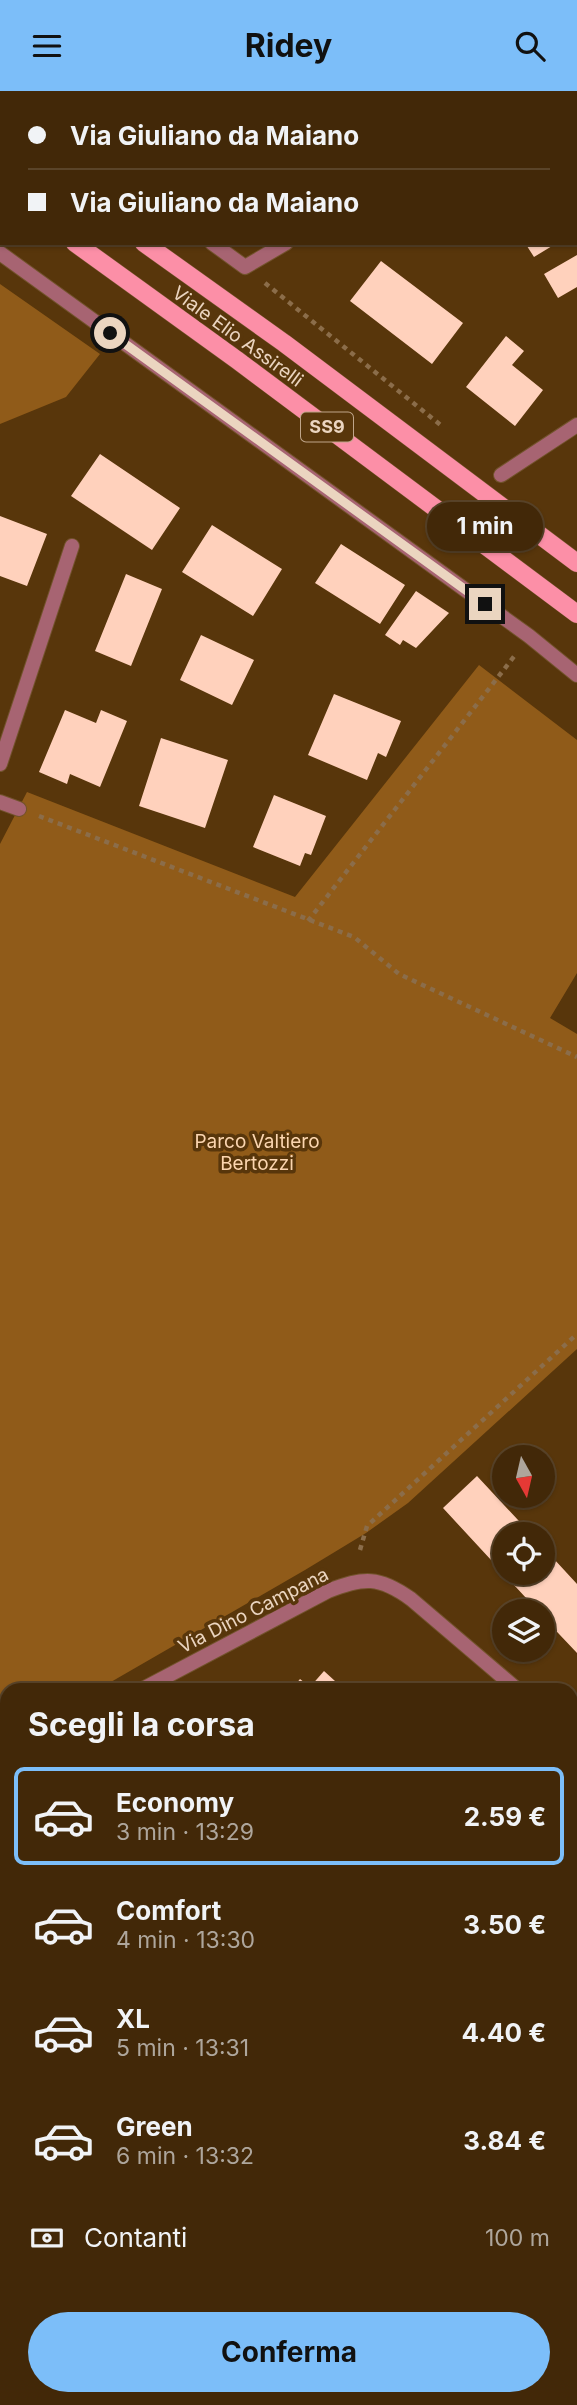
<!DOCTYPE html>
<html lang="it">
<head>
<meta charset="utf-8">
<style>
	body { margin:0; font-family:Inter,sans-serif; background:#493012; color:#f1f3f6; height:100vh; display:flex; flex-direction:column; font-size:26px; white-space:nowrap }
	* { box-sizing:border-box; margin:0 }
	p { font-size:23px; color:#aea69c }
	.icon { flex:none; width:38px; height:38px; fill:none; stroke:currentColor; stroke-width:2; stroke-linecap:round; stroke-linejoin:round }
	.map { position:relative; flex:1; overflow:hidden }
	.drawer { position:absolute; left:0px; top:1592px; width:578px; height:723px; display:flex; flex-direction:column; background:#422808; border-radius:21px 21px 0 0; box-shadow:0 2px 5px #0004,0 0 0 2px #5a4429 }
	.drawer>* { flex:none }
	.banner { position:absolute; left:0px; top:0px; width:578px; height:154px; box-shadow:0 2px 5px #0004,0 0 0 2px #5a4429; display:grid; align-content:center; height:154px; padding:0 28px; background:#422808 }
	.needle { width:46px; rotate:172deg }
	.fabs { position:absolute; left:492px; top:1354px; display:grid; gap:14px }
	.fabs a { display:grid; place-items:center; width:63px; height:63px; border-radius:50%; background:#422808; box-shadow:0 2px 5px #0004,0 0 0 2px #5a4429; font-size:35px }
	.end { position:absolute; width:32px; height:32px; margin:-16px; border:9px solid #ebd5c0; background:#111; box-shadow:0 0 0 4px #111 }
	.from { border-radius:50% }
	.bubble { position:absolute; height:49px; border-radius:24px; background:#422808; box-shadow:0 2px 5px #0004,0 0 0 2px #5a4429; font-size:23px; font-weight:700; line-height:49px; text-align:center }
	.banner b { display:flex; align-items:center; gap:24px; height:66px; font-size:26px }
	.banner b+b { border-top:2px solid #5a4429 }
	.banner i { width:18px; height:18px; background:#f1f3f6 }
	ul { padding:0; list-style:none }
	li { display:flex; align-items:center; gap:21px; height:98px; margin:0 14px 10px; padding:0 14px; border:4px solid transparent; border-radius:10px }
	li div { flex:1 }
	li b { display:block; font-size:26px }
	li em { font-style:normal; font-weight:700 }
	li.on { border-color:#7cbef9 }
	li>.icon { width:63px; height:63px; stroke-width:1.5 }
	h2 { padding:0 28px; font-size:32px; line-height:84px }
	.pay { display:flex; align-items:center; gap:18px; height:77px; padding:0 28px; font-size:26px }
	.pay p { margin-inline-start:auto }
	.cta { display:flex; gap:14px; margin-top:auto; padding:14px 28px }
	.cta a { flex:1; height:80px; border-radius:42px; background:#7cbef9; color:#111; font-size:28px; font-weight:700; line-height:80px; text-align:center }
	header { display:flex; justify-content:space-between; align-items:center; height:91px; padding:0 28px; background:#7cbef9; color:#111; font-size:32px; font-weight:700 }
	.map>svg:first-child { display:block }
	.green { fill:#905b19 }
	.building { fill:#ffd1bc }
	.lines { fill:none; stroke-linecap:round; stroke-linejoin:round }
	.street-casing { stroke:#72532c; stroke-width:16 }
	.primary-casing { stroke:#72532c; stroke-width:19 }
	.path { stroke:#8b6d4a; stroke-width:4.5; stroke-dasharray:5 5; stroke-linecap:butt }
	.street { stroke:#a76472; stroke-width:14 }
	.primary { stroke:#fc8fa7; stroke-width:18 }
	.route { stroke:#ebd5c0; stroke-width:9 }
	.labels { text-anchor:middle; stroke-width:7; stroke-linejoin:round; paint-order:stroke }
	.shield { fill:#58360b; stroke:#bfa58a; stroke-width:2 }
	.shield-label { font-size:18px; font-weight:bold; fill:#ebd5c0 }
	.street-label { font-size:19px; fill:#ebd5c0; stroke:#58360b }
	.park-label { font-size:19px; fill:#fbd5af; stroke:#58360b }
</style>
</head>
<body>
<header><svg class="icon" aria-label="menu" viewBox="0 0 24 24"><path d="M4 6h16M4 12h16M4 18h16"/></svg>Ridey<svg class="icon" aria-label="search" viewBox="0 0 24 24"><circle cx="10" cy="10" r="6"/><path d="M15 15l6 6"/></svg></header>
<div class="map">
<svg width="577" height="2314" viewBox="0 0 577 2314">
	<rect width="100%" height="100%" fill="#58360b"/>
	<path class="green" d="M0,193l100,70 -34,43 -66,27z
		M479,574l98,75v233l-27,45 27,16v315l-169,154 -42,30 -61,37 -208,120 -90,1v218l-7,8v-1073l27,-52 268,105z
		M7,1843v465h90l-7,6h-90v-465z
		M577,2076v155l-6,6 -1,-155z"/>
	<path class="building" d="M525,152h32l-23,14z
		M577,164v32l-19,11 -14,-24z
		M381,170l82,62 -31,41 -82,-63z
		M506,245l18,15 -12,14 31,25 -28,36 -49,-39z
		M100,363l80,54 -28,42 -81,-54z
		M0,425l47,18 -20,52 -27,-10z
		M212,434l70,44 -29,47 -71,-44z
		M341,453l64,41 -25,39 -65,-41z
		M126,483l36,15 -31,77 -36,-15z
		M416,500l33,22 -33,35 -13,-8 -3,5 -15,-10z
		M201,544l53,25 -22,45 -52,-25z
		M334,603l67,27 -15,36 -8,-4 -11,27 -59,-25z
		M65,619l31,13 5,-13 26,11 -27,66 -30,-13 -3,10 -28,-12z
		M161,647l67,22 -23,68 -66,-22z
		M274,704l52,21 -15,39 -6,-2 -5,13 -47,-19z
		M477,1385l55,59h-28v38h38v-27l35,38v69l-35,-37v-4h-3l-96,-104z
		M324,1580l22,20h-56l10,-12 10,8z
		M570,1721l7,6v28l-7,8z
		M577,1870v39l-7,-6v-25z
		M577,2272v42h-48l7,-6h34v-31z
		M318,2308h188l5,6h-199z"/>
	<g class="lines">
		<defs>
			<path id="street" d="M0,2l2,1
				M548,2l3,-2
				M212,152l33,24 41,-24
				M0,162l529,383 48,39
				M501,384l76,-50
				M0,673l72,-218
				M0,711l19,7
				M139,1600l189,-100c36,-14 51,-15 83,8l108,92
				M570,1644l7,5
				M0,1677l7,-4"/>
			<path id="primary" d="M0,50l2,1
				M0,98l2,2
				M75,152l162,117 340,254
				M144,152l140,100 293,220"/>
		</defs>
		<use href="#street" class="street-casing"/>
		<use href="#primary" class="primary-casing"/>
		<path class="path" d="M265,192l178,144
			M39,725l315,121 45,37 178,83
			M308,830l208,-267
			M360,1459l7,-24 210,-192"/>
		<use href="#street" class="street"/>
		<use href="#primary" class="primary"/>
	</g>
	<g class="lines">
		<path class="route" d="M110,242l375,271"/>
	</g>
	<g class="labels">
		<rect class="shield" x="301" y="321.5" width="52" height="29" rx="5"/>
		<g class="shield-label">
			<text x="327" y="342">SS9</text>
		</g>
		<g class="street-label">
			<text transform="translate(238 245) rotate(36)" y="7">Viale Elio Assirelli</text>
			<text transform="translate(253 1519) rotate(-27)" y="7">Via Dino Campana</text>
		</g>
		<g class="park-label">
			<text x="257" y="1057">Parco Valtiero<tspan x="257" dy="22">Bertozzi</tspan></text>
		</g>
	</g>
</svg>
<div class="fabs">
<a><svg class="needle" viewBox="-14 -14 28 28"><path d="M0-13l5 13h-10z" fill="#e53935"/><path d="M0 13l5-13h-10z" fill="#aea69c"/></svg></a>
<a><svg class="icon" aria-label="locate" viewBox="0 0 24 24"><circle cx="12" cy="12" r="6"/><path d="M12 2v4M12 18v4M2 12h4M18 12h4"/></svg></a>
<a><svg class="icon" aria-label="layers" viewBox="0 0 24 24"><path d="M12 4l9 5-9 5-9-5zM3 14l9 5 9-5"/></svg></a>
</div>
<i class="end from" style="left:110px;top:242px"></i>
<i class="end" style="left:485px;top:513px"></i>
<div class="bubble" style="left:427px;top:411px;width:116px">1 min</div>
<div class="banner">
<b><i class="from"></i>Via Giuliano da Maiano</b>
<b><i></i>Via Giuliano da Maiano</b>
</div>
<section class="drawer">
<h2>Scegli la corsa</h2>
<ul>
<li class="on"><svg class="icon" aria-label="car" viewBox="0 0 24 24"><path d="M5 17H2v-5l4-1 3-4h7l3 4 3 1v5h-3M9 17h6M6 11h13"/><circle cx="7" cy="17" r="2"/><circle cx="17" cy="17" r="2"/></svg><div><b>Economy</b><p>3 min · 13:29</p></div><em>2.59 €</em></li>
<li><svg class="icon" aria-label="car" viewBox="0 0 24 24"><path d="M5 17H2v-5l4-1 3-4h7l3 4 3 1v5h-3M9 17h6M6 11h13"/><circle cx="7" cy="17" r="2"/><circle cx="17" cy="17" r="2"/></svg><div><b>Comfort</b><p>4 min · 13:30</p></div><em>3.50 €</em></li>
<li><svg class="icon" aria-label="car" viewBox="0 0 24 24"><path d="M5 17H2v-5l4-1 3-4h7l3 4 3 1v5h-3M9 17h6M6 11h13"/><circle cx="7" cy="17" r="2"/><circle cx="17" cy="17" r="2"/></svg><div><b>XL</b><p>5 min · 13:31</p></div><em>4.40 €</em></li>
<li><svg class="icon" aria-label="car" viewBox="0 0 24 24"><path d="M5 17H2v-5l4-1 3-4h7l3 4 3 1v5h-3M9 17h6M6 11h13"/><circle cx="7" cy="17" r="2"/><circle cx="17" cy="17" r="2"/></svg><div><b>Green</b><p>6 min · 13:32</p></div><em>3.84 €</em></li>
</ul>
<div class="pay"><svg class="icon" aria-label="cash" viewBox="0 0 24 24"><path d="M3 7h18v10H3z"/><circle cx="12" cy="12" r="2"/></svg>Contanti<p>100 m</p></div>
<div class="cta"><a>Conferma</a></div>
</section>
</div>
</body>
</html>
